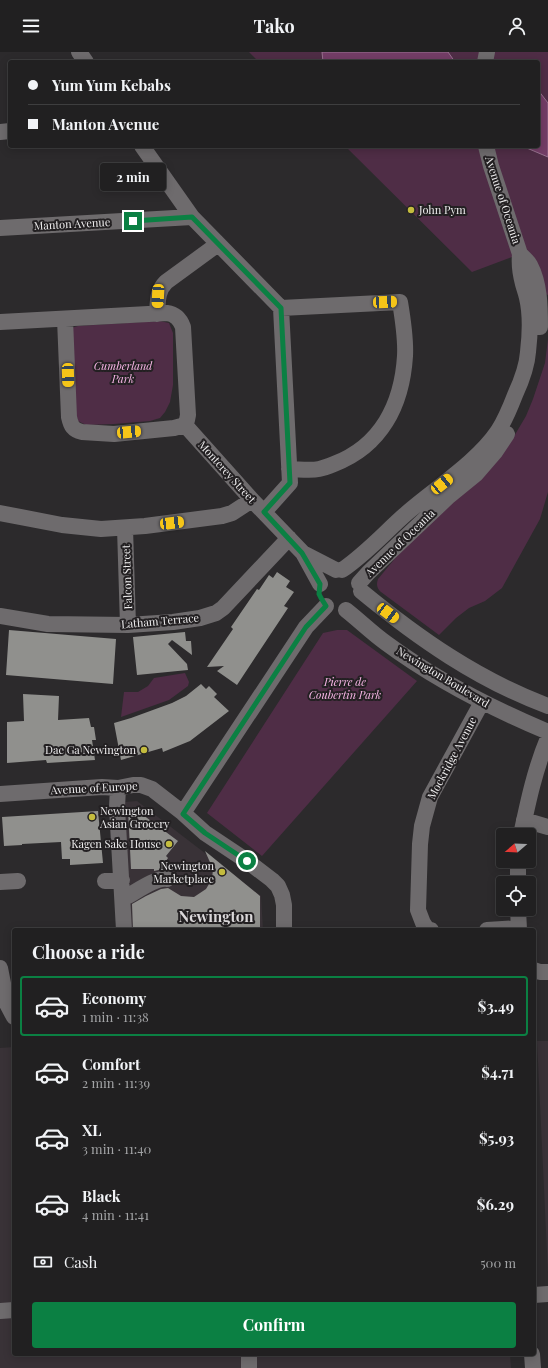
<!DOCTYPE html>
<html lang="en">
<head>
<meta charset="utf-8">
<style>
	body { margin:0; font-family:"Playfair Display",serif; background:#2d2d2e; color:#f1f3f6; height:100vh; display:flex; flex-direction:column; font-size:15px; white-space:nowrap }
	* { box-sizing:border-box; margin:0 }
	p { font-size:13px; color:#a2a3a5 }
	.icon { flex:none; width:22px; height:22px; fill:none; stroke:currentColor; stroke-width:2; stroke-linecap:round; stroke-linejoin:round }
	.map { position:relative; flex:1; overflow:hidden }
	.side { position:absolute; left:12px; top:876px; width:524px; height:428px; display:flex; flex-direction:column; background:#212021; border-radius:4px; box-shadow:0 2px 10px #0003,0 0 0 1px #3e3e3f }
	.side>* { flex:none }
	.hud { position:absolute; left:8px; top:8px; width:532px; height:88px; border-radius:4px; box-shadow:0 2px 10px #0003,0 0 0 1px #3e3e3f; display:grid; align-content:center; height:88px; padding:0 20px; background:#212021 }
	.needle { width:26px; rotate:251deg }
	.fabs { position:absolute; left:496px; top:776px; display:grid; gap:8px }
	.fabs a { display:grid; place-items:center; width:40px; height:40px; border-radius:4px; background:#212021; box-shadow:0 2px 10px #0003,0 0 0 1px #3e3e3f; font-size:20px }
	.end { position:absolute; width:18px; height:18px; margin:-9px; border:5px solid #0b8043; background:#fff; box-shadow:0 0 0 2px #fff }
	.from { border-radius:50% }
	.bubble { position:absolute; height:28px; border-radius:4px; background:#212021; box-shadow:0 2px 10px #0003,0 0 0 1px #3e3e3f; font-size:13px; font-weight:700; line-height:28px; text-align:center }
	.car { position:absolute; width:12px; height:24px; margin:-12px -6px; border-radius:5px; box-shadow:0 0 3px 1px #0007; background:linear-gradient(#f5c518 24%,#345 0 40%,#f5c518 0 76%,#345 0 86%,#f5c518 0) }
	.hud b { display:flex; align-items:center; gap:14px; height:38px; font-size:15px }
	.hud b+b { border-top:1px solid #3e3e3f }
	.hud i { width:10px; height:10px; background:#f1f3f6 }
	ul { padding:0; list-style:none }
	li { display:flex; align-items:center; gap:12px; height:60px; margin:0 8px 6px; padding:0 12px; border:2px solid transparent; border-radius:4px }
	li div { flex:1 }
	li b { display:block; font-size:15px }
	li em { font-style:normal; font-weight:700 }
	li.selected { border-color:#0b8043 }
	li>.icon { width:36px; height:36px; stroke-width:1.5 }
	h2 { padding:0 20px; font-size:18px; line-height:48px }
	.pay { display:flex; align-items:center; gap:10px; height:44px; padding:0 20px; font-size:15px }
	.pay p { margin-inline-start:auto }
	.button { display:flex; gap:8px; margin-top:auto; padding:8px 20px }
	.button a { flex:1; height:46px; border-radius:4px; background:#0b8043; color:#fff; font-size:16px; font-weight:700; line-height:46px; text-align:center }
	header { display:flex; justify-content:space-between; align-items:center; height:52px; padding:0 20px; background:#212021; font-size:18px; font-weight:700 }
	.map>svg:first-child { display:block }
	.built { fill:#393237 }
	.green { fill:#4f2d46 }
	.water { fill:#733d66; stroke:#98728f }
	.building { fill:#90908d }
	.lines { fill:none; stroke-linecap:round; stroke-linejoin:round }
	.minor { stroke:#6e6b6d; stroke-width:16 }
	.route { stroke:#0b8043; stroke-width:5 }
	.poi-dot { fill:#c4bc3e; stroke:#232022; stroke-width:1.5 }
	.labels { text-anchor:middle; stroke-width:4; stroke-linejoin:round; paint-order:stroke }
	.street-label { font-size:11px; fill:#eeedee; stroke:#232022 }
	.poi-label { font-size:11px; fill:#eeedee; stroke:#232022; text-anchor:end }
	.park-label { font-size:11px; font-style:italic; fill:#f9b6e7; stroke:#232022 }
	.district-label { font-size:15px; font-weight:bold; fill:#dbd8da; stroke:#232022 }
</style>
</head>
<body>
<header><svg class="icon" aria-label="menu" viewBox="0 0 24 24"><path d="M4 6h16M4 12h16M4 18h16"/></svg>Tako<svg class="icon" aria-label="person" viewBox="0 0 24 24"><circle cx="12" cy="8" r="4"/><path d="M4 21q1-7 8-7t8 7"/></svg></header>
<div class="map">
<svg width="548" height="1316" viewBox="0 0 548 1316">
	<rect width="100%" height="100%" fill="#2c2a2c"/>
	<path class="built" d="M137,749l124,95 2,34h-134l-4,-128z
		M537,989h11v232z
		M14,995v307h496l1,14h-511v-320z"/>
	<path class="green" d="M249,0h299v243l-10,-4 -18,-37 -48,18 -127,-126h193v-84h-279z
		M160,269l9,2 4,10v52l-3,17 -5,10 -5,6 -10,3 -36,3 -28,1 -8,-4 -3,-10 -4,-83 7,-2z
		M548,287v153l-8,27 -38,69 -17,13 -16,7 -13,10 -17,17 -58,-43c-4,-4 -5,-7 -3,-13l43,-52 92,-89 13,-22 7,-17 12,-36z
		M337,578h10l70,51 -155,175 -55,-43 116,-180z
		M185,621l4,9 -1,4 -19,14 -48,17 3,-25h14l10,-6 6,-8z"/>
	<path class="water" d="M322,0h126l7,10h-132z
		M538,38l10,13v54l-26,-11h16z"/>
	<path class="building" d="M277,520l13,9 -4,6 8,5 -10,14 4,2 -51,77 -20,-14 7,-5 -17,1 26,-38 -2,-2 26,-38 2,1 10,-15 4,3z
		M9,578l107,9 -3,45 -107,-9z
		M185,580l1,9h5l1,14 -20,-15 -4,4 19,20 1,6 -51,5 -4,-38z
		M201,632l5,5 3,-3 8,8 -3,3 15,14 -39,30 -27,11 -1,-4 -41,12 -7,-37 17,-5 41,-15 14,-7z
		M23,642l36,2 -1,24 31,-2 2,9h3l2,13h-4l3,20 -48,3 -1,-3 -39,3v-41l17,-1z
		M128,757h7l43,32 -12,15 2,2 -4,6 -1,5 -9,2v-2h-23z
		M98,759l5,52 -33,2v-6h-8l-1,-17 -39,2v1l-18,1 -2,-29z
		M205,799l55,45v34h-127l-1,-26 14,-8 15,-7 7,-1 13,8 13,1 12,-8 6,-10 1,-10z"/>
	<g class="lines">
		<path class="minor" d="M79,0l7,10
			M485,10l2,-10
			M0,80l10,-1
			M142,94l50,71 89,91 9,175 -26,29
			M0,176l192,-11
			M520,202c3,3 8,7 10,11 10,19 10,42 10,62
			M281,256l119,-6c3,18 6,36 5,54 -3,49 -24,90 -71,108 -5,2 -10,4 -15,5 -9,2 -21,0 -30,0
			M157,262c1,-13 0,-23 9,-32l52,-38
			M0,270l167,-9c8,1 13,6 16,14l5,88 -1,5 -2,5 -11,3 -60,6 -32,-2c-9,-2 -11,-6 -13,-15l-4,-98
			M185,373l67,75 51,53 17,31
			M0,461l62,12 39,4 44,-3 77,-10 10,-3 20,-13
			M125,476l3,97
			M303,501l33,17
			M342,518c25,-17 44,-39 66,-58 29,-25 69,-50 90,-81 7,-11 12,-23 17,-36 6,-13 12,-28 13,-43 2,-17 3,-37 -1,-54 -1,-5 -3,-10 -4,-14 -3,-11 -4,-20 -3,-30l-29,-88 -5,-20
			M359,531l9,-10 81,-77 27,-22 19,-22 12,-18
			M361,539c57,47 117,89 187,115
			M346,558c14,11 26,23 40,33 50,37 105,65 162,89
			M0,564l48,8 80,1 45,-3 27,-4 16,-5 7,-5 66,-70
			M118,736l-1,19 7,123
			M0,742l102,-7 16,1 15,-3h8l11,4 31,24 22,20 42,28 25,19 6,6 4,9 2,10v25
			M183,761l123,-186 20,-21
			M524,768l24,7
			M521,783c7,-33 14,-66 27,-97
			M518,809v22
			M105,829l17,-1
			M0,830l18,-1
			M128,844c9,-5 29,-19 39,-17
			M518,857l1,21
			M431,878l-4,-1 -4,-6 -5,-13 2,-66 2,-18 8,-29 52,-95
			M487,878l32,-2
			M0,916l7,36 7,13
			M534,918l6,2h8
			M534,1243l14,-1
			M0,1259l14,-1
			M249,1302v14
			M532,1302l1,14"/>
	</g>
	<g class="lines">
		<path class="route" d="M133,169l59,-4 89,91 9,175 -26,29 38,41 18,31 -1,10 2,4 5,8 -20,21 -123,187 22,19 42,28"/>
	</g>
	<g class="poi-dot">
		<circle cx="411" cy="158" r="4"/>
		<circle cx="144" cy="698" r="4"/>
		<circle cx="92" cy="765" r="4"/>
		<circle cx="169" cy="792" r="4"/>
		<circle cx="222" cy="820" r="4"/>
	</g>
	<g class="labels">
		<g class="street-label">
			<text transform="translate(503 148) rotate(72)" y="4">Avenue of Oceania</text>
			<text transform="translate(72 172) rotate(-3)" y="4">Manton Avenue</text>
			<text transform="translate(227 420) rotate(48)" y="4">Monterey Street</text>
			<text transform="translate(400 491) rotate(-44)" y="4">Avenue of Oceania</text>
			<text transform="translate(127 525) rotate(-92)" y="4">Falcon Street</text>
			<text transform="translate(160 569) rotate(-5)" y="4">Latham Terrace</text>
			<text transform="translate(443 625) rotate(31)" y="4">Newington Boulevard</text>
			<text transform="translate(452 706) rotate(-62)" y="4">Mockridge Avenue</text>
			<text transform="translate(94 736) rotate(-3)" y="4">Avenue of Europe</text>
		</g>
		<g class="poi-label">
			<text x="419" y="162" text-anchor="start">John Pym</text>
			<text x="136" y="702">Dae Ga Newington</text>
			<text x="100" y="763" text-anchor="start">Newington<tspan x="100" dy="13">Asian Grocery</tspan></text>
			<text x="161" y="796">Kagen Sake House</text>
			<text x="214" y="818">Newington<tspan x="214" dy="13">Marketplace</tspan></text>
		</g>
		<g class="park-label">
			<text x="123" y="318">Cumberland<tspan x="123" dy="13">Park</tspan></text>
			<text x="345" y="634">Pierre de<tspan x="345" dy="13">Coubertin Park</tspan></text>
		</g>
		<g class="district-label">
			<text x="216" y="870">Newington</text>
		</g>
	</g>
</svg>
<div class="fabs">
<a><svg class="needle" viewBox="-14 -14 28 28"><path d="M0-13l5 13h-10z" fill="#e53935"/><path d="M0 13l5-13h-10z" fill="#a2a3a5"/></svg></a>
<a><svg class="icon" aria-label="locate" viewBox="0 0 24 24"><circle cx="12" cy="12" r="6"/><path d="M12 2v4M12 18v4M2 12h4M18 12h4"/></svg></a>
</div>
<i class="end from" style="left:247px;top:809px"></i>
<i class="end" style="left:133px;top:169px"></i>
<div class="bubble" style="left:100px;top:111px;width:66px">2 min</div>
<i class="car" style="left:158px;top:244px;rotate:183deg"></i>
<i class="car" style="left:385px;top:250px;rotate:87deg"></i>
<i class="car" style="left:68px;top:323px;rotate:178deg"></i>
<i class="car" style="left:129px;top:380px;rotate:85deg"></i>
<i class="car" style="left:442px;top:432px;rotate:51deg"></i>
<i class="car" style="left:172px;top:471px;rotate:83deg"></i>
<i class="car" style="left:388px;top:561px;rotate:127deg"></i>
<div class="hud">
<b><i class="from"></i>Yum Yum Kebabs</b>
<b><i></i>Manton Avenue</b>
</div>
<section class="side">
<h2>Choose a ride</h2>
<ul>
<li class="selected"><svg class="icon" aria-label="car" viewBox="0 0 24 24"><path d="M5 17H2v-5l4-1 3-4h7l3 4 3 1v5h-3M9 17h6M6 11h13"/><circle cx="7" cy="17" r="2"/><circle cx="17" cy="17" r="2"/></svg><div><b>Economy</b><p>1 min · 11:38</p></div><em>$3.49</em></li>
<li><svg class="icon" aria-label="car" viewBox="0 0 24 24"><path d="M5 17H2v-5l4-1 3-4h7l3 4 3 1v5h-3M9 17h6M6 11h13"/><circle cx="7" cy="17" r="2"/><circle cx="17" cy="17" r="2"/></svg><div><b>Comfort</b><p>2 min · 11:39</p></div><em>$4.71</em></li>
<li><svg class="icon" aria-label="car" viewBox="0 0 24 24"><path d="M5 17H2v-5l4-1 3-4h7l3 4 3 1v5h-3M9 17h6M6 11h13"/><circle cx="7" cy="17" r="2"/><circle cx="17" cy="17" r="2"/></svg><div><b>XL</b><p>3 min · 11:40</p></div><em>$5.93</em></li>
<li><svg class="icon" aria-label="car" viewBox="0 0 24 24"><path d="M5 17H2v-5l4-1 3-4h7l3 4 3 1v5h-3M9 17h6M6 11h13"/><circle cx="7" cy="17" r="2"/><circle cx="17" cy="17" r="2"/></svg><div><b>Black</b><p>4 min · 11:41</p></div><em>$6.29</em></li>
</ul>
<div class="pay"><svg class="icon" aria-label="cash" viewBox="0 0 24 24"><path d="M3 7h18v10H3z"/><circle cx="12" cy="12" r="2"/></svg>Cash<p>500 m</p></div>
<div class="button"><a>Confirm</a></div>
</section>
</div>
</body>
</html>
